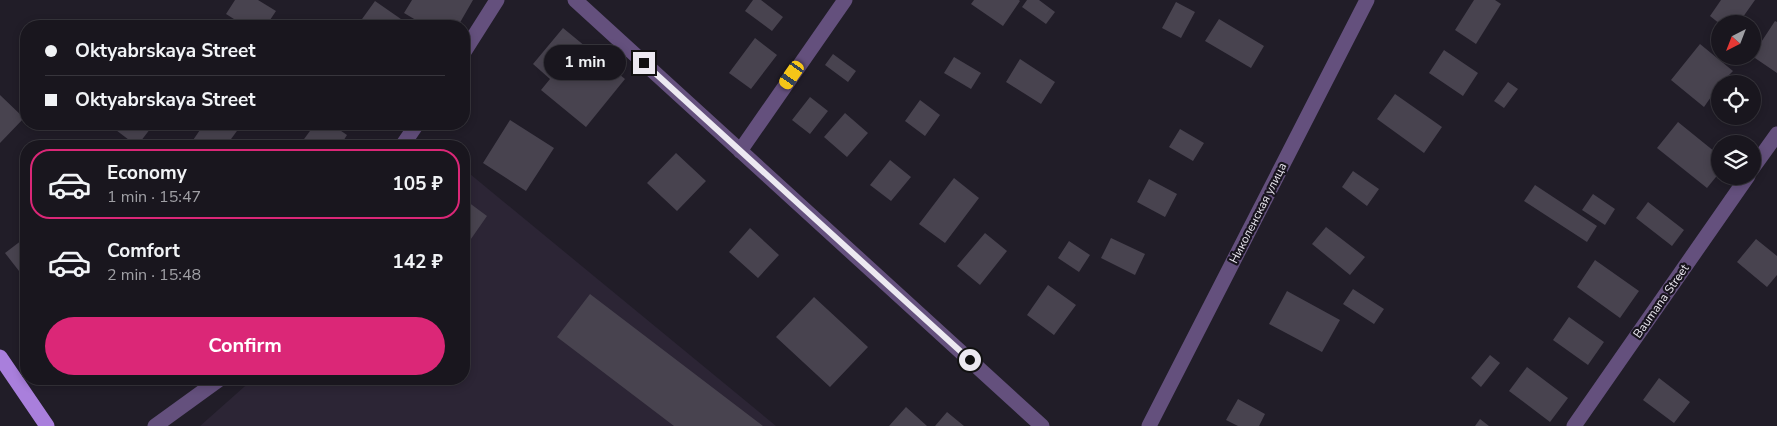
<!DOCTYPE html>
<html lang="en">
<head>
<meta charset="utf-8">
<style>
	body { margin:0; font-family:"Nunito Sans",sans-serif; background:#221f27; color:#f1f3f6; height:100vh; display:flex; flex-direction:column; font-size:19px; white-space:nowrap }
	* { box-sizing:border-box; margin:0 }
	p { font-size:16px; color:#9f9fa4 }
	.icon { flex:none; width:28px; height:28px; fill:none; stroke:currentColor; stroke-width:2; stroke-linecap:round; stroke-linejoin:round }
	.map { position:relative; flex:1; overflow:hidden }
	.side { position:absolute; left:20px; top:140px; width:450px; height:245px; display:flex; flex-direction:column; background:#19161e; border-radius:20px; box-shadow:0 2px 8px #0003,0 0 0 1px #37353c }
	.side>* { flex:none }
	.banner { position:absolute; left:20px; top:20px; width:450px; height:110px; border-radius:20px; box-shadow:0 2px 8px #0003,0 0 0 1px #37353c; display:grid; align-content:center; height:110px; padding:0 25px; background:#19161e }
	.needle { width:32px; rotate:222deg }
	.controls { position:absolute; left:1711px; top:15px; display:grid; gap:10px }
	.controls a { display:grid; place-items:center; width:50px; height:50px; border-radius:50%; background:#19161e; box-shadow:0 2px 8px #0003,0 0 0 1px #37353c; font-size:25px }
	.end { position:absolute; width:22px; height:22px; margin:-11px; border:6px solid #ece9f1; background:#111; box-shadow:0 0 0 2px #111 }
	.from { border-radius:50% }
	.bubble { position:absolute; height:35px; border-radius:18px; background:#19161e; box-shadow:0 2px 8px #0003,0 0 0 1px #37353c; font-size:16px; font-weight:700; line-height:35px; text-align:center }
	.car { position:absolute; width:15px; height:30px; margin:-15px -8px; border-radius:6px; box-shadow:0 0 4px 1px #0007; background:linear-gradient(#f5c518 24%,#345 0 40%,#f5c518 0 76%,#345 0 86%,#f5c518 0) }
	.banner b { display:flex; align-items:center; gap:18px; height:48px; font-size:19px }
	.banner b+b { border-top:1px solid #37353c }
	.banner i { width:12px; height:12px; background:#f1f3f6 }
	ul { padding:9px 0 0; list-style:none }
	li { display:flex; align-items:center; gap:15px; height:70px; margin:0 10px 8px; padding:0 15px; border:2px solid transparent; border-radius:20px }
	li div { flex:1 }
	li b { display:block; font-size:19px }
	li em { font-style:normal; font-weight:700 }
	li.on { border-color:#db2777 }
	li>.icon { width:45px; height:45px; stroke-width:1.5 }
	.action { display:flex; gap:10px; margin-top:auto; padding:10px 25px }
	.action a { flex:1; height:58px; border-radius:30px; background:#db2777; color:#fff; font-size:20px; font-weight:700; line-height:58px; text-align:center }
	.map>svg:first-child { display:block }
	.built { fill:#2c2535 }
	.building { fill:#48434f }
	.lines { fill:none; stroke-linecap:round; stroke-linejoin:round }
	.minor { stroke:#64507d; stroke-width:15 }
	.major { stroke:#a97fdc; stroke-width:15 }
	.route { stroke:#ece9f1; stroke-width:6 }
	.labels { text-anchor:middle; stroke-width:4.5; stroke-linejoin:round; paint-order:stroke }
	.street-label { font-size:12px; fill:#ece9f1; stroke:#18141e }
</style>
</head>
<body>
<div class="map">
<svg width="1777" height="426" viewBox="0 0 1777 426">
	<rect width="100%" height="100%" fill="#211d28"/>
	<path class="built" d="M470,174l306,252h-576l53,-47h211v-195z"/>
	<path class="building" d="M235,0h23l18,11 -10,15h-21l-19,-12z
		M412,0h61l-15,26h-32l-22,-13z
		M753,0h8l22,17 -11,14 -27,-20z
		M974,0h45l1,1 -17,25 -32,-22z
		M1027,0h12l16,12 -9,12 -24,-17z
		M1474,0h21l6,4 -25,40 -21,-14z
		M1721,0h34l-17,24h-18l-10,-8z
		M375,1l36,25h-54z
		M1176,2l19,10 -14,26 -19,-10z
		M1219,19l45,27 -13,22 -46,-27z
		M1775,21l2,1v51l-25,-17z
		M563,28l62,51 -39,48 -45,-37 9,-11 -17,-15z
		M755,38l22,17 -26,34 -22,-16z
		M1700,44l33,27 -13,13 -16,23 -33,-27z
		M1444,50l34,23 -15,23 -34,-23z
		M833,54l23,17 -8,11 -23,-17z
		M954,57l27,16 -10,16 -27,-16z
		M1020,59l35,23 -14,22 -35,-22z
		M1508,82l10,7 -14,19 -10,-7z
		M1395,94l47,33 -18,26 -47,-34z
		M0,95l24,23 -24,25z
		M810,97l18,14 -18,23 -18,-14z
		M920,100l20,15 -15,21 -20,-15z
		M845,113l23,20 -21,24 -23,-20z
		M510,120l44,28 -28,43 -43,-28z
		M1678,122l42,34v16l-13,16 -50,-40z
		M108,124h46l-17,22z
		M204,124h38l-16,22h-37z
		M315,124h16l16,11 -7,11h-41z
		M1180,129l24,14 -11,18 -24,-14z
		M676,153l30,28 -29,30 -30,-28z
		M890,160l21,17 -20,24 -21,-16z
		M1353,171l26,18 -12,17 -25,-19z
		M954,178l25,20 -34,45 -26,-19z
		M1149,179l28,15 -12,23 -28,-15z
		M1535,185l62,41 -10,16 -63,-41z
		M26,188v10l-5,-6z
		M1593,194l22,15 -10,16 -23,-15z
		M464,199l23,17 -23,33z
		M1648,202l36,28 -12,16 -36,-28z
		M1326,227l39,30 -15,18 -38,-31z
		M750,228l29,27 -21,23 -29,-26z
		M985,233l22,18 -27,34 -23,-19z
		M26,237v43l-21,-27z
		M1111,238l34,16 -10,21 -34,-17z
		M1756,239l21,17v19l-10,12 -30,-25z
		M1069,241l21,14 -11,17 -21,-14z
		M1595,260l44,31 -19,27 -43,-31z
		M1048,285l28,20 -22,30 -27,-20z
		M1353,289l31,20 -10,15 -31,-20z
		M1287,291l53,29 -18,32 -53,-28z
		M590,294l173,132h-89l-117,-89z
		M814,297l54,50 -38,40 -54,-50z
		M1569,317l35,25 -16,23 -35,-25z
		M1490,355l10,8 -19,24 -10,-9z
		M1527,367l41,31 -18,24 -41,-31z
		M1659,378l31,24 -16,21 -31,-23z
		M1238,399l27,15 -6,12h-21l-12,-6z
		M906,407l21,19h-38z
		M947,412l17,14h-29z
		M1480,419l9,7h-14z"/>
	<g class="lines">
		<path class="minor" d="M575,0l467,426
			M464,52l33,-52
			M402,146l15,-22
			M740,151l105,-151
			M1752,169l25,-35
			M155,426l65,-47
			M1149,426l218,-426
			M1574,426l174,-250"/>
		<path class="major" d="M0,357l47,69"/>
	</g>
	<g class="lines">
		<path class="route" d="M644,63l326,297"/>
	</g>
	<g class="labels">
		<g class="street-label">
			<text transform="translate(1258 213) rotate(-63)" y="4">Николенская улица</text>
			<text transform="translate(1661 301) rotate(-55)" y="4">Baumana Street</text>
		</g>
	</g>
</svg>
<div class="controls">
<a><svg class="needle" viewBox="-14 -14 28 28"><path d="M0-13l5 13h-10z" fill="#e53935"/><path d="M0 13l5-13h-10z" fill="#9f9fa4"/></svg></a>
<a><svg class="icon" aria-label="locate" viewBox="0 0 24 24"><circle cx="12" cy="12" r="6"/><path d="M12 2v4M12 18v4M2 12h4M18 12h4"/></svg></a>
<a><svg class="icon" aria-label="layers" viewBox="0 0 24 24"><path d="M12 4l9 5-9 5-9-5zM3 14l9 5 9-5"/></svg></a>
</div>
<i class="end from" style="left:970px;top:360px"></i>
<i class="end" style="left:644px;top:63px"></i>
<div class="bubble" style="left:544px;top:45px;width:82px">1 min</div>
<i class="car" style="left:792px;top:75px;rotate:215deg"></i>
<div class="banner">
<b><i class="from"></i>Oktyabrskaya Street</b>
<b><i></i>Oktyabrskaya Street</b>
</div>
<section class="side">
<ul>
<li class="on"><svg class="icon" aria-label="car" viewBox="0 0 24 24"><path d="M5 17H2v-5l4-1 3-4h7l3 4 3 1v5h-3M9 17h6M6 11h13"/><circle cx="7" cy="17" r="2"/><circle cx="17" cy="17" r="2"/></svg><div><b>Economy</b><p>1 min · 15:47</p></div><em>105 ₽</em></li>
<li><svg class="icon" aria-label="car" viewBox="0 0 24 24"><path d="M5 17H2v-5l4-1 3-4h7l3 4 3 1v5h-3M9 17h6M6 11h13"/><circle cx="7" cy="17" r="2"/><circle cx="17" cy="17" r="2"/></svg><div><b>Comfort</b><p>2 min · 15:48</p></div><em>142 ₽</em></li>
</ul>
<div class="action"><a>Confirm</a></div>
</section>
</div>
</body>
</html>
